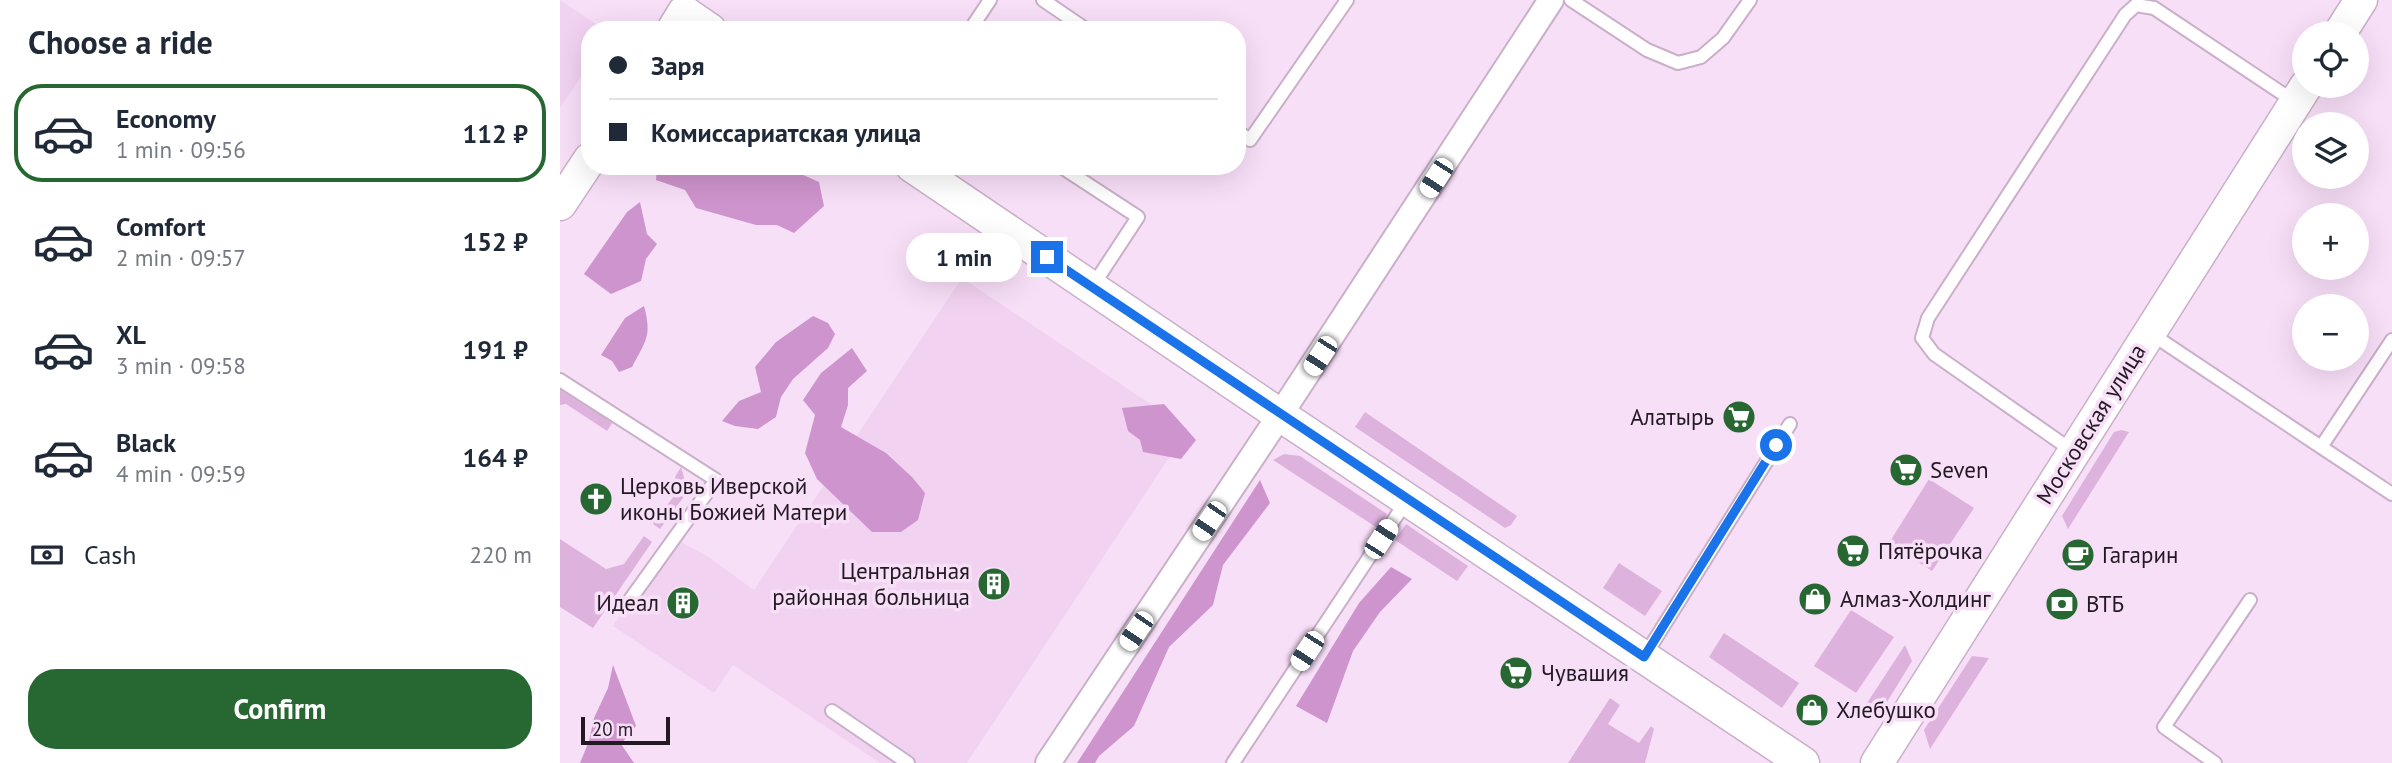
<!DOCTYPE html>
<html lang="en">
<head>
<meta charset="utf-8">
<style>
	body { margin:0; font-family:"PT Sans",sans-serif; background:#f2f2f3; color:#1f2937; height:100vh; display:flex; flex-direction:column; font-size:26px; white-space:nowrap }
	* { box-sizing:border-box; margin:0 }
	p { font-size:23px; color:#747a83 }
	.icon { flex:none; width:38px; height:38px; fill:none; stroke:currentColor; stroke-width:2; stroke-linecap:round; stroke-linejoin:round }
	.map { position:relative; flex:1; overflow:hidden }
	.sheet { display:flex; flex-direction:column; background:#fff; width:560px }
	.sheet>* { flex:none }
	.guide { position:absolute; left:21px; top:21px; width:665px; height:154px; border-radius:28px; box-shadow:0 7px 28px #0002; display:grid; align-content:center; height:154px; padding:0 28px; background:#fff }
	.tools { position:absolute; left:1732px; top:21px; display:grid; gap:14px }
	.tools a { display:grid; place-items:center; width:77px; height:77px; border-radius:50%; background:#fff; box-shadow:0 7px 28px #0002; font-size:35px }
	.scale { position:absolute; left:21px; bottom:18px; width:89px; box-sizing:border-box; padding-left:7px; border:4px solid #221922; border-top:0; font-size:19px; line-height:24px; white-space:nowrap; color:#221922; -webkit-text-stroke:5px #f8dff8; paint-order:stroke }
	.end { position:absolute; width:32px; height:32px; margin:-16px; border:9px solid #1a73e8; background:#fff; box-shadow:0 0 0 4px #fff }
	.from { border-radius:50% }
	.bubble { position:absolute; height:49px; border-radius:24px; background:#fff; box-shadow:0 7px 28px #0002; font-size:23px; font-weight:700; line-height:49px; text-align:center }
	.car { position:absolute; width:21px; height:42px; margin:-21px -10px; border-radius:9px; box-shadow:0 0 5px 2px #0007; background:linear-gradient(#fff 24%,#345 0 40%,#fff 0 76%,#345 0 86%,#fff 0) }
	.guide b { display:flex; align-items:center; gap:24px; height:66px; font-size:26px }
	.guide b+b { border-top:2px solid #e0e1e3 }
	.guide i { width:18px; height:18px; background:#1f2937 }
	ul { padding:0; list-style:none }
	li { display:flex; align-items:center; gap:21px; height:98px; margin:0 14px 10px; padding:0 14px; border:4px solid transparent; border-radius:28px }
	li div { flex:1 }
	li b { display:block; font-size:26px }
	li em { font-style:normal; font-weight:700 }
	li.selected { border-color:#276832 }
	li>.icon { width:63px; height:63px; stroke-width:1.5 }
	h2 { padding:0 28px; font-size:32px; line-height:84px }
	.pay { display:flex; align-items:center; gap:18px; height:77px; padding:0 28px; font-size:26px }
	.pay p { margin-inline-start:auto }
	.button { display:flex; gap:14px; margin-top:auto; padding:14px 28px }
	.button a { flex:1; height:80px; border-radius:28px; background:#276832; color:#fff; font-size:28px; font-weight:700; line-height:80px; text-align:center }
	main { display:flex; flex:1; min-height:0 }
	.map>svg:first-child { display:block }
	.built { fill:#f2d2f1 }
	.green { fill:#ddb2dd }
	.forest { fill:#ce94cd }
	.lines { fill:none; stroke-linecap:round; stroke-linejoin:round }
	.service-casing { stroke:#c9b0c8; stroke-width:16 }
	.minor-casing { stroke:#c9b0c8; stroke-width:28 }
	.tertiary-casing { stroke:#c9b0c8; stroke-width:35 }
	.service { stroke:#fff; stroke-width:12 }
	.minor { stroke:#fff; stroke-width:24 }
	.tertiary { stroke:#fff; stroke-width:32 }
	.route { stroke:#1a73e8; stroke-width:9 }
	.labels { text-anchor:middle; stroke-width:7; stroke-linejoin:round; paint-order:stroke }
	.poi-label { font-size:23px; fill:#221922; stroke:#f8dff8; text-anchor:start }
	.street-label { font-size:23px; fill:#221922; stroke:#f8dff8 }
</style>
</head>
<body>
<main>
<section class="sheet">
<h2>Choose a ride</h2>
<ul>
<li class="selected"><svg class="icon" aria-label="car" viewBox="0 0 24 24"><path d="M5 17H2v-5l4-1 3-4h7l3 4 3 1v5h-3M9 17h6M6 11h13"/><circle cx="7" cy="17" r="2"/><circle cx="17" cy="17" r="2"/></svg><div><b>Economy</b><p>1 min · 09:56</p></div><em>112 ₽</em></li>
<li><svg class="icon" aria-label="car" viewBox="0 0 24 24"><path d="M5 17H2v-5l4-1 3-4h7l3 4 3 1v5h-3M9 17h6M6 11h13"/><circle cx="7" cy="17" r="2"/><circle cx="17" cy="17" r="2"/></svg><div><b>Comfort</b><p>2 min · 09:57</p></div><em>152 ₽</em></li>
<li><svg class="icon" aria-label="car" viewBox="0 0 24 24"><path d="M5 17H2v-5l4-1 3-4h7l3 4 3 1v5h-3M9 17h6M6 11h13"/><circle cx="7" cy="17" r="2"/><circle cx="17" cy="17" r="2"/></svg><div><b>XL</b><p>3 min · 09:58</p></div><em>191 ₽</em></li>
<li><svg class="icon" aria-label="car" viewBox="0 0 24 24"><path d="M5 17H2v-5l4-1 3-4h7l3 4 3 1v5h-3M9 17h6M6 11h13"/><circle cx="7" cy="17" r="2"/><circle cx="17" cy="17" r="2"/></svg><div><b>Black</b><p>4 min · 09:59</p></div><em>164 ₽</em></li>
</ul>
<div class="pay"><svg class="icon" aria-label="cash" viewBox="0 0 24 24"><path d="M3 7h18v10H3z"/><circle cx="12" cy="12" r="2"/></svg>Cash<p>220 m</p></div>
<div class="button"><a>Confirm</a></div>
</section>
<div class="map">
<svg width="1832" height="763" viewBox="0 0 1832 763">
	<rect width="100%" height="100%" fill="#f8dff8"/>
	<path class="built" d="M0,0l45,30h-15v33l-30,45z
		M402,278l226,151 -221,334h-87l-147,-98 -19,28 -101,-67 59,-89 35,19 47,34z"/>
	<path class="green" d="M0,388l53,34 -6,9 -41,-27 -6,1z
		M805,412l152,104 -6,9 -6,3 -150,-101z
		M1561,430l8,2 -61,97 -6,-13 52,-84z
		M724,454l16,2 87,58 -8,15 -106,-69z
		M121,467l7,24 -28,38 -7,-5 24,-32 -2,-15z
		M1369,479l45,29 -42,63 -43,-28z
		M846,524l62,42 -11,15 -62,-41z
		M84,536l8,6 -59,86 -33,-21v-68l46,30 18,-5z
		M1059,563l43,28 -17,25 -42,-28z
		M1291,610l43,27 -38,56 -42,-27z
		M1164,633l75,50 -17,25 -73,-51z
		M1345,645l7,16 -31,51 -14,-9z
		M1412,656l17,2 -59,91 -6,-19z
		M1050,698l10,7 -12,19 31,19 12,-17 3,3 -9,34h-77z"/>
	<path class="forest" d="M97,166h126l36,16 5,24 -30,27 -17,-8h-21l-60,-17 -11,-18 -29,-10z
		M80,202l7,32 10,10 -11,15 -5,22 -30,13 -27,-20 43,-62z
		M84,306c8,30 2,34 -12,61l-13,5 -7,-11 -11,-6 24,-37z
		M253,316l15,7 7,11 -7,14 -35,31 -12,18 -5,20 -18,12 -23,-3 -13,-5 17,-20 22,-9 -6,-25 21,-25z
		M292,348l15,23 -19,17v17l-7,22 45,26 26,24 13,16 -7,27 -17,12h-29l-55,-53 -12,-26 10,-38 -12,-15 18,-27z
		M604,404l32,36 -15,19 -38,-7 -3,-12 -12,-9 -6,-23z
		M700,480l10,23 -47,62 -10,40 -44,42 -35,79 -35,30 -4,7h-18z
		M831,567l21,12 -32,33 -27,39 -26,72 -31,-17 63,-103z
		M53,665l23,61 -15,18 13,19h-54l9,-22 5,-23 14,-30z"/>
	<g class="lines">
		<defs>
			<path id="service" d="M483,0l44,30
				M1011,0l76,50 31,13 23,-6 22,-19 27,-38
				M410,30l20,-30
				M677,131l13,9 97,-140
				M500,166l78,51 -46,70
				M1590,333l171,114 71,-107
				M0,380l156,100 -89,124
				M1761,447l71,47
				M1514,452l-140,-98 -12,-16 6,-20 197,-303 11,-10 18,3 141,94
				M1084,657l146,-233
				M272,711l76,52
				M673,763l174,-263
				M1655,763l-51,-36 86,-127"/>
			<path id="minor" d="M488,763l232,-348 271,-415"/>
			<path id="tertiary" d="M113,30l11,-18 26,18
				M1780,33l21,-33
				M352,166l368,249 523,348
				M0,204l30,-45
				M1317,763l429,-677"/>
		</defs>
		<use href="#service" class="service-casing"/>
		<use href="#minor" class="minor-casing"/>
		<use href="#tertiary" class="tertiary-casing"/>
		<use href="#service" class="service"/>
		<use href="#minor" class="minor"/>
		<use href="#tertiary" class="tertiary"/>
	</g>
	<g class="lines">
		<path class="route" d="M487,257l597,400 132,-212"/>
	</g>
	<defs>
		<symbol id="supermarket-disc" viewBox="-11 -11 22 22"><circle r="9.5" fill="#276832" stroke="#f8dff8"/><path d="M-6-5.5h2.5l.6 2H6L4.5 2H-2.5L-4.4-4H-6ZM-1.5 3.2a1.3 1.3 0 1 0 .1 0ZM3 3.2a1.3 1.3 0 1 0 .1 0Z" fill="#fff"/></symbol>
		<symbol id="church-disc" viewBox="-11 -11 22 22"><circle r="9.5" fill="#276832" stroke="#f8dff8"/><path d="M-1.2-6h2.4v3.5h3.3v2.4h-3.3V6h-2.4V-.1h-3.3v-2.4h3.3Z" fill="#fff"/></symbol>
		<symbol id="cafe-disc" viewBox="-11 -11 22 22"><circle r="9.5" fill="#276832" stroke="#f8dff8"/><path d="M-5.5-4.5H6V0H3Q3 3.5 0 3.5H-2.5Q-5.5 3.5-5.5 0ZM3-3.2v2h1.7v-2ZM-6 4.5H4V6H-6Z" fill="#fff"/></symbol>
		<symbol id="building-disc" viewBox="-11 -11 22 22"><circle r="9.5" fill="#276832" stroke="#f8dff8"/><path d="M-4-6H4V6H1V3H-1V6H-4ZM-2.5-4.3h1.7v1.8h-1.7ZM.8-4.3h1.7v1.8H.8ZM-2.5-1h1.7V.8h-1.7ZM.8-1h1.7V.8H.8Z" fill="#fff"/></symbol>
		<symbol id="shop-disc" viewBox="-11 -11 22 22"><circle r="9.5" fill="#276832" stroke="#f8dff8"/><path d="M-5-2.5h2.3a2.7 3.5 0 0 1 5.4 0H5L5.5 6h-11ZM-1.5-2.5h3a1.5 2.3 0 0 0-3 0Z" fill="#fff"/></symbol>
		<symbol id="bank-disc" viewBox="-11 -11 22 22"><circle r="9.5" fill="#276832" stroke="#f8dff8"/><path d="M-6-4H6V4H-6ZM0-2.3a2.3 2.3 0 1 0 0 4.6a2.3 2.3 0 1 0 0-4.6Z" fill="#fff"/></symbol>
	</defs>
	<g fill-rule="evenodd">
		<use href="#supermarket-disc" x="1160" y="398" width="38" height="38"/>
		<use href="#supermarket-disc" x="1327" y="451" width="38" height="38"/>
		<use href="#church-disc" x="17" y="480" width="38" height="38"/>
		<use href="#supermarket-disc" x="1274" y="532" width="38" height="38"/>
		<use href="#cafe-disc" x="1499" y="536" width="38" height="38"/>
		<use href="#building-disc" x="415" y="565" width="38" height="38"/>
		<use href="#shop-disc" x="1236" y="580" width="38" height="38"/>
		<use href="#building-disc" x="104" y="584" width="38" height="38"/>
		<use href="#bank-disc" x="1483" y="585" width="38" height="38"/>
		<use href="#supermarket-disc" x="937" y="654" width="38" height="38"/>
		<use href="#shop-disc" x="1233" y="691" width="38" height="38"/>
	</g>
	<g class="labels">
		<g class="poi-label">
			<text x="1154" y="425" text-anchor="end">Алатырь</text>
			<text x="1370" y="478">Seven</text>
			<text x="60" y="494">Церковь Иверской<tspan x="60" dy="26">иконы Божией Матери</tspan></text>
			<text x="1318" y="559">Пятёрочка</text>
			<text x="1542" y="563">Гагарин</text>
			<text x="410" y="579" text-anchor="end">Центральная<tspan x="410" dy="26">районная больница</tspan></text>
			<text x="1280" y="607">Алмаз-Холдинг</text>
			<text x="99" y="611" text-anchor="end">Идеал</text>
			<text x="1526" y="612">ВТБ</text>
			<text x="981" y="681">Чувашия</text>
			<text x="1276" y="718">Хлебушко</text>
		</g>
		<g class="street-label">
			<text transform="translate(1531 424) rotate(-58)" y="8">Московская улица</text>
		</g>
	</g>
</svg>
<div class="tools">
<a><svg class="icon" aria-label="locate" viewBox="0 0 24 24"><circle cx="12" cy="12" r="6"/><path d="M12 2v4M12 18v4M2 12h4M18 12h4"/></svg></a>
<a><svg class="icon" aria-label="layers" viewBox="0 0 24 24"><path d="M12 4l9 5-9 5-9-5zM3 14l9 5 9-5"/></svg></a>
<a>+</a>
<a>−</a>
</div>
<div class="scale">20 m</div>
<i class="end from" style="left:1216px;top:445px"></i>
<i class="end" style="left:487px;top:257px"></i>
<div class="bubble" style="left:346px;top:233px;width:116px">1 min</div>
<i class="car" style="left:876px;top:178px;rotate:213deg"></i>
<i class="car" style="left:760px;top:356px;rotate:213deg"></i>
<i class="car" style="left:649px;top:521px;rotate:214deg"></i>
<i class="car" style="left:821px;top:539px;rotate:33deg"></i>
<i class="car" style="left:576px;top:631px;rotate:214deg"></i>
<i class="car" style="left:747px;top:651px;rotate:213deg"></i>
<div class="guide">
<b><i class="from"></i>Заря</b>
<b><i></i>Комиссариатская улица</b>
</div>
</div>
</main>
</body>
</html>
